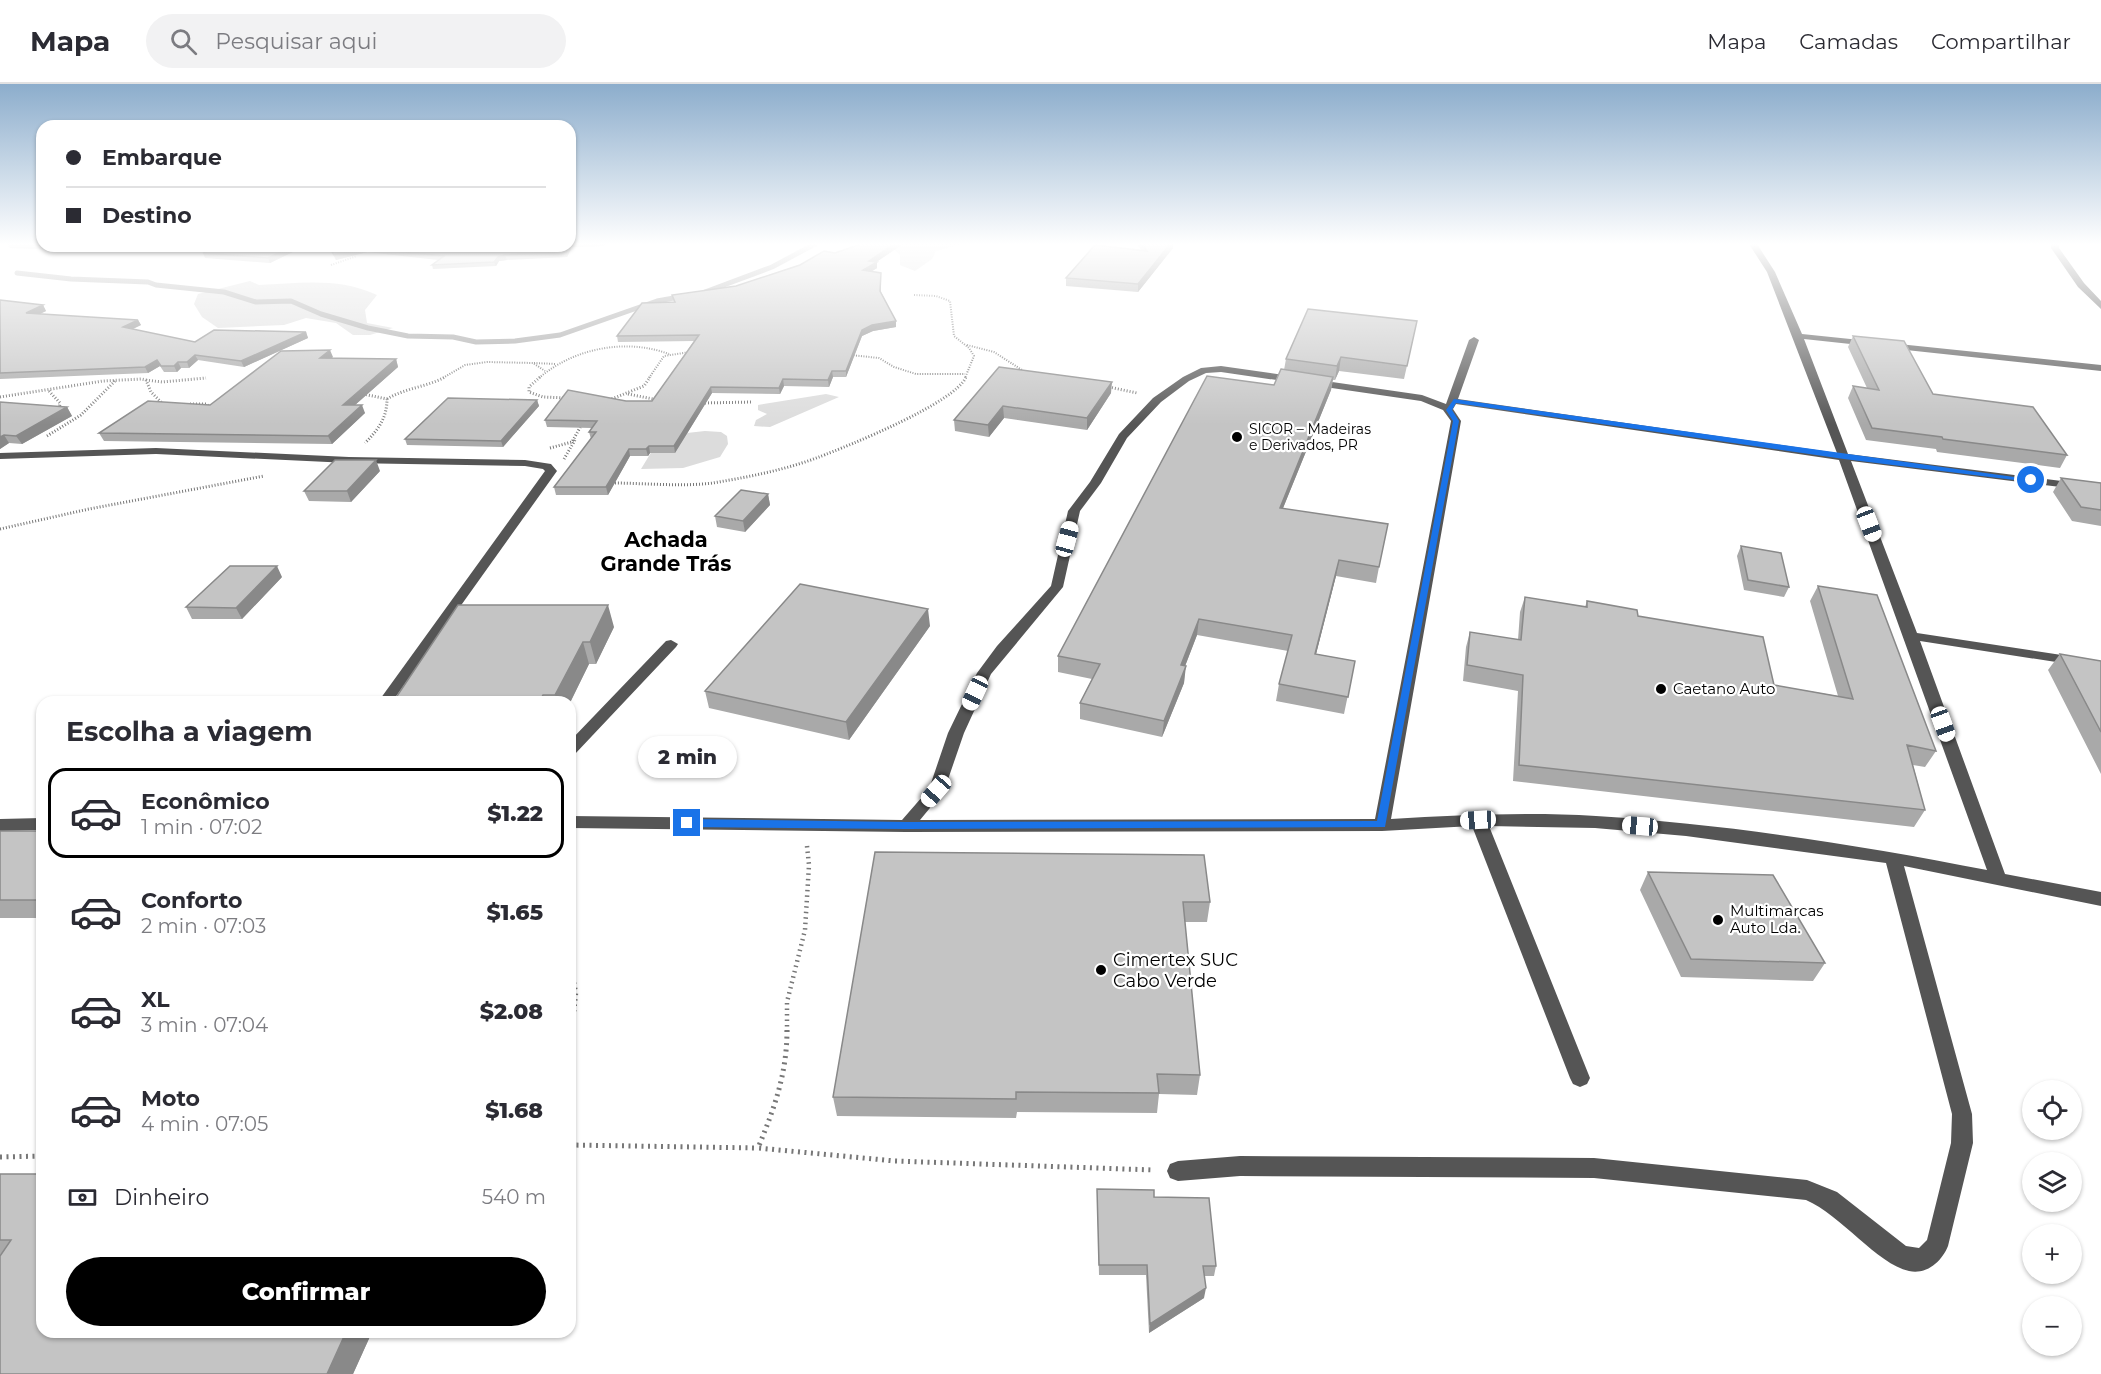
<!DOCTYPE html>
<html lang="pt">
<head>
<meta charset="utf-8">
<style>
	body { margin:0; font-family:Montserrat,sans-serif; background:#f2f2f3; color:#2b2b33; height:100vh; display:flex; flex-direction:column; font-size:22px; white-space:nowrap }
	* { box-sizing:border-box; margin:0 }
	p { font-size:20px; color:#7c7c81 }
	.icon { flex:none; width:33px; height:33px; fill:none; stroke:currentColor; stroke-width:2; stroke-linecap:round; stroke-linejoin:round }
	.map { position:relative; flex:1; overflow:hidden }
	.drawer { position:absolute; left:36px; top:612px; width:540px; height:642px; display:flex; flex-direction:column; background:#fff; border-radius:18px; box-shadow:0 2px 4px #0004 }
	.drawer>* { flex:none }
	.guide { position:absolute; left:36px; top:36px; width:540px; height:132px; border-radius:18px; box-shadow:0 2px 4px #0004; display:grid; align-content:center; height:132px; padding:0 30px; background:#fff }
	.controls { position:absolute; left:2022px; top:996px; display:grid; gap:12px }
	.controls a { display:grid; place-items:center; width:60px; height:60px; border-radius:50%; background:#fff; box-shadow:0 2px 4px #0004; font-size:30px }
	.end { position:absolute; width:27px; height:27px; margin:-14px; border:8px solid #1a73e8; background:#fff; box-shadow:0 0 0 3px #fff }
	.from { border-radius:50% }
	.bubble { position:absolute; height:42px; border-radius:21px; background:#fff; box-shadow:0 2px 4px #0004; font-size:20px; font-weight:800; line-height:42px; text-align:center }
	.car { position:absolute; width:18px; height:36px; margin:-18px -9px; border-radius:8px; box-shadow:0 0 4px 2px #0007; background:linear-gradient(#fff 24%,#345 0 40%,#fff 0 76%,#345 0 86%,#fff 0) }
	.guide b { display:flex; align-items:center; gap:21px; height:57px; font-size:22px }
	.guide b+b { border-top:2px solid #e1e1e2 }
	.guide i { width:15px; height:15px; background:#2b2b33 }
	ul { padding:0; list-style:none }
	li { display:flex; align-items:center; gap:18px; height:90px; margin:0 12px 9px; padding:0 18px; border:3px solid transparent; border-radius:18px }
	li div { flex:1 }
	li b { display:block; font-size:22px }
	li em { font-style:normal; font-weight:800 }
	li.active { border-color:#000 }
	li>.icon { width:54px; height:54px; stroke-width:1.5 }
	h2 { padding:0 30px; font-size:27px; line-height:72px }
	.pay { display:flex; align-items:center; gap:15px; height:66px; padding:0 30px; font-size:22px }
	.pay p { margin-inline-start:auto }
	.button { display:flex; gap:12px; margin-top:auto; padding:12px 30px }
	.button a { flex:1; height:69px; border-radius:36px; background:#000; color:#fff; font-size:24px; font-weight:800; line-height:69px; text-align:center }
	header { display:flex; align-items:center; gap:36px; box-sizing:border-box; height:84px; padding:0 30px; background:#fff; border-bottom:2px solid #e1e1e2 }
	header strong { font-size:28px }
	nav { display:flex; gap:33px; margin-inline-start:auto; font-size:21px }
	.search { width:420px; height:54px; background:#f2f2f3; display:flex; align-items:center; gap:15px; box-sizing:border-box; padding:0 21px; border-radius:33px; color:#7c7c81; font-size:22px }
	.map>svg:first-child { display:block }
	.green { fill:#dcdcdc }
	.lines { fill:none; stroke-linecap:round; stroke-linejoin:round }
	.stream { stroke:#a3a3a3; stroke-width:5 }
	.path-far3 { stroke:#777; stroke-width:2; stroke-dasharray:1 1.5; stroke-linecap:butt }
	.path-far2 { stroke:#777; stroke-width:3; stroke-dasharray:1 2; stroke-linecap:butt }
	.path-far1 { stroke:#777; stroke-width:4.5; stroke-dasharray:1.5 4; stroke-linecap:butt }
	.path { stroke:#777; stroke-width:5; stroke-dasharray:2 4.5; stroke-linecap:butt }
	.minor { fill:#555; fill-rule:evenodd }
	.wall { fill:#a9a9a9 }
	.shaded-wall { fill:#898989 }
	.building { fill:#c4c4c4; stroke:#898989; stroke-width:1.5 }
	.route { fill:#1a73e8 }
	.poi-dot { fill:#000; stroke:#fff; stroke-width:2 }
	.labels { text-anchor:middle; stroke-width:4.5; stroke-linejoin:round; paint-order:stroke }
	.far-poi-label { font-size:14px; fill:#000; stroke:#fff; text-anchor:start }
	.poi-label { font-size:15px; fill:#000; stroke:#fff; text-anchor:start }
	.near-poi-label { font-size:18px; fill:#000; stroke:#fff; text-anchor:start }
	.district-label { font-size:21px; font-weight:bold; fill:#000; stroke:#fff }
</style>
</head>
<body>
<header>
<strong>Mapa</strong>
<div class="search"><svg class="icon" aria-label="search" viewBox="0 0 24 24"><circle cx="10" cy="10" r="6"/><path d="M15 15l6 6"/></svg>Pesquisar aqui</div>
<nav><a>Mapa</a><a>Camadas</a><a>Compartilhar</a></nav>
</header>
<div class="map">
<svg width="2101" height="1290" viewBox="0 0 2101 1290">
	<rect width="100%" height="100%" fill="#fff"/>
	<path class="green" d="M888,160h74l-26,7 -4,8 -17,12 -15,-6v-10z
		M250,197l9,4c40,-2 81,-8 118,10l-12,15 2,13 26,5 -23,7h-17l-17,-12 -30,-5 -22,7 -66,3 -16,-11 -8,-13 4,-10z
		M826,310l13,3 -69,30 -16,-1 2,-6 11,-6 -9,-4v-5z
		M705,347l16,1 6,4 1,8 -8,13 -37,11 -42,1 11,-18 23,2 12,-20z"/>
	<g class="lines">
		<path class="stream" d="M17,189l54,6 77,3 8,3 68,7 32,10 35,-1 30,13 47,14 40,8 45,1 23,5 39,-1 45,-6 97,-34 28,-5
			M705,208l67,-25 43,-23"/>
		<path class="path-far3" d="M331,181l26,-9
			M914,211l22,1 14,5 4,35 15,12 5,8 -9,22
			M967,261l27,7 28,18
			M851,271l28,3 15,9 22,7h49
			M534,279l22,1
			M443,294l22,-13 22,-3 46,1 12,8
			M539,294c35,-30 87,-40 130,-24
			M649,294l15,-22 26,-4"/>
		<path class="path-far2" d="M540,293l-11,10v5l14,5 23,1
			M146,296l16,2 44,-4
			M1109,303l28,6
			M49,307l11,12 -1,7
			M363,310l24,5c0,19 -9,31 -22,44
			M628,310l30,6
			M0,313l103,-16 38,-2 5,1 5,12 11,11
			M387,315c18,-11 40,-12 58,-22
			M609,316l35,-14 6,-9
			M702,319l51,-1
			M190,320h16l5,3
			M47,352l34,-21 34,-34
			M550,364l22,-6 10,-18
			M564,375l11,-19
			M612,399c33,0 68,4 101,0 35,-6 72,-13 106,-26 29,-11 136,-54 147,-80
			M0,445l89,-20 175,-33"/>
		<path class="path-far1" d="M570,877l6,32 -4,39
			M787,948v-30l18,-72 4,-65 -2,-19"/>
		<path class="path" d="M787,946c0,44 -13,79 -29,118l137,13 259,9
			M570,963l3,-17
			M570,1061l188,3
			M0,1073l42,-1"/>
		<path class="minor" d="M570,160h37l-4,2 -36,1z
			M1749,160h8l18,28 27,62 299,31v6l-297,-32 44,115 253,32v6l-250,-31 66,172 184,28v8l-181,-28 85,233 96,18v14l-197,-40 68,248 1,29 -25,103c-6,15 -21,29 -39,25 -32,-7 -68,-56 -103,-71l-212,-22 -354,-2 -62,5 -8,-3 -3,-7 3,-7 8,-3 62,-5 354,2 213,22 30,12 69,54 13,2 8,-8 24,-97 1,-29 -66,-251 -200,-27 -91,-8 -106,-2 101,252 -3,6 -7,3 -7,-3 -3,-6 -98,-252 -90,5 -476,1 -336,-4v-12l332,4 27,-31 19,-56 29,-60 20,-27 54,-60 17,-75 22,-29 29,-48 34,-36 30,-21 18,-9 20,-2 201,29 24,9 23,-64 5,-3 5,3 -21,59 379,54 -70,-181zM1221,288l200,29 22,9 8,11 -76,398 -455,1 24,-29 20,-58 27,-59 72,-87 17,-76 21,-28 26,-45 34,-36 28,-21 17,-8zM1456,320l383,56 148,410c-127,-25 -262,-46 -391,-54 -68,-4 -137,-1 -205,3l70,-398 -8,-12z
			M2051,160h8v4l25,35 17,18v8l-23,-22 -27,-39z
			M156,364l193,9 176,3 26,4 6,7 -165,231h-14l167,-231 -2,-2 -18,-3 -176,-3 -193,-9 -156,5v-6z
			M671,556l7,4 -2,3 -101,107 -5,1v-14l96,-100z
			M42,734v12l-42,1v-12z"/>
	</g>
	<path class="wall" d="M7,160h35v2h52l-11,5 -73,-3z
		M861,160h42l-27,18 1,6 -6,4 10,1v19l15,29v6l-23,4 -11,5 -16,41h-13l-4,10 -45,-1 -4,8 -68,-1 -37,60h-25l-2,3h-18l-22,39h-52l-2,-8 37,-48 -2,-7 3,-4 -45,-1 -2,-7 81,-19h26l42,-60 -76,1 -1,-6 57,-34 -2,-7 64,-9z
		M1137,160h36v4l-35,44 -72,-6v-8l75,-28z
		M570,161l1,4 -4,8 -60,3 -8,1 -3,5 -63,3 -1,-4 6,-5 -71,-8 -31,8 -8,-14h242z
		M220,162h85l-35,17 -65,-5 -2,-5z
		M0,216l43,5 3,6 -6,3 98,6 3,5 -8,4 62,13 111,-10 2,6 -64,29 -46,-7 -9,8h-8l-4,4h-13l-4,-6 -12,7 -148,6z
		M1417,237l-13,58 -65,-8 -4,9h-2l-2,10 -48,118 96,59 -3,16 -40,-7 -20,78 39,7 -11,53 -68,-13 3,-17 9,-33 -91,-16 -12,31 -1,17 -22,54 -82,-18v-16l12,-24 -34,-7v-16l216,-271 10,-15 2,-11z
		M1853,252l80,58 134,61 -7,13 -123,-16 -1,-3 -70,-9 -18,-42 5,-12 14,2 -19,-41z
		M333,273l-1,1 64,1 2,8 -43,38 10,8 -33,31 -228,-3 -5,-8 111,-28z
		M999,283l112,26 -24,37 -83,-12 -15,19 -34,-6 -1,-11z
		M537,316l2,6 -36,41 -96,-2 -2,-6z
		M0,318l67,5 5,9 -50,28 -13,-1 -9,6z
		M380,387l-29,31 -42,-1 -5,-10z
		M2061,394l40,5v43l-29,-5 -19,-29z
		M768,410l2,11 -25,27 -28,-5 -2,-11z
		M1741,462l48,41 -5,10 -40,-7 -7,-34z
		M282,493l-40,42h-50l-6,-12z
		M1818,502l118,165 -11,16 -12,-2 12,45 -11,17 -401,-46 5,-90 -55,-10 3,-34 4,-15 48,8 2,-28 5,-15 60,10 2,-6 51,15 136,69 64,11 -28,-95z
		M930,542l-81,114 -140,-32 -4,-17z
		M614,543l-18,37h-7l-19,38h-177z
		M2060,570l41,7v113l-53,-104z
		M0,747h42v87h-42z
		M875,768l335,50 -3,20h-22l15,153 -3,20 -38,-1 -2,19 -140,-1 -1,6 -179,-2 -4,-19z
		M1648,788l177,91 -12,18 -132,-4 -41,-87z
		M0,1090l372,158 -19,42h-353z
		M1097,1105l119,77 -2,10h-10v22l-55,35 -3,-58h-47z"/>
	<path class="shaded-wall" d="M894,160h9l-31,21 5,-3v6l-14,8v-6l6,-9z
		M1170,160h3v4l-35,44v-8z
		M570,161l1,4 -4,8 -1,-5z
		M82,162h12l-11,5 -2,-4z
		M294,162h11l-35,17 -2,-5z
		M365,164l2,4 -31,8 -2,-5z
		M505,171l2,5 -8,1 -3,5 -2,-4 4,-5z
		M43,221l3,6 -17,8 -3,-6z
		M138,236l3,5 -15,7 -3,-5z
		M896,237v6l-23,4 -11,5 -16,41v-6l16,-41 10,-5z
		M306,248l2,6 -64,29 -3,-6z
		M330,266l3,7 -10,9 -3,-8z
		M195,271l3,5 -9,8 -2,-6z
		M1341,273l-2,14 -4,9 2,-14z
		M396,275l2,8 -52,46 -3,-8z
		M157,276l3,6 -12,7 -3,-6z
		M178,278l3,6 -4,4 -3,-6z
		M832,287l1,6 -4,10 -1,-7z
		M1333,293l-2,13 -54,133 3,-15z
		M783,295l1,7 -4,8 -1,-6z
		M1112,298l-1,11 -24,37v-12z
		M711,303l1,6 -37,60 -1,-7z
		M537,316l2,6 -36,41 -2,-6z
		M362,321l3,8 -33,31 -4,-8z
		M1003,322l1,12 -15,19 -1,-12z
		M67,323l5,9 -50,28 -6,-8z
		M4,351l5,8 -9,6v-12z
		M649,362l1,7 -2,3 -2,-7z
		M629,365l1,7 -22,39 -2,-8z
		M376,376l4,11 -29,31 -4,-11z
		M768,410l2,11 -25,27 -2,-11z
		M1339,476l-3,16 -24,94 3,-16z
		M277,482l5,11 -40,42 -6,-11z
		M608,521l6,22 -18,37 -6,-22z
		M928,525l2,17 -81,114 -3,-18z
		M1199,535l-2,16 -18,47 2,-17z
		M583,558l6,22 -19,39v-1h-12l-3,-7z
		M1186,582l-2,17 -22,54 2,-16z
		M543,611l2,7h-6z
		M1206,1204l-2,10 -55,35 1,-9z
		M346,1248h26l-19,42h-26z"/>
	<path class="building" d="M18,160h24v1z
		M861,160h33l-25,17 8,1 -14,8 18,3 -1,18 16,30 -24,4 -10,5 -16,41h-14l-4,9 -45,-1 -4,9 -68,-1 -37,59h-25l-3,3h-17l-23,38h-52l42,-55h-7l8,-11 -52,-1 23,-30 58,11h26l47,-66 -82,1 25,-33 33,-1 -3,-7 64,-9 64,-21 24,-14 11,2z
		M1142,160h28l-32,40 -72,-6 29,-33 52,6z
		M220,162h74l-26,12 -65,-5z
		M329,162h240l-3,6 -61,3 -7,2 -4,5 -62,3 12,-9 -79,-8 -31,7z
		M0,216l43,5 -17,8 112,7 -15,7 72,15 19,-12 92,2 -65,29 -46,-6 -8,7h-9l-4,4h-13l-4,-6 -12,7 -145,6z
		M1308,225l109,12 -10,45 -66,-9 -4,9 -51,-7z
		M1853,252l51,5 29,53 100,13 34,48 -124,-16 -1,-2 -70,-9 -19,-42 26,4z
		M330,266l-10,8 76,1 -53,46h19l-34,31 -229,-3 49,-32 62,4 71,-54z
		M999,283l113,15 -25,36 -84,-12 -15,19 -34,-5z
		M1281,285l52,8 -53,131 108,16 -9,43 -40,-7 -24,94 40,7 -7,36 -69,-13 13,-49 -93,-16 -18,46 5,1 -22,55 -84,-18 20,-39 -42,-8 149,-280 67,9z
		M448,314l89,2 -36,41 -96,-2z
		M0,318l67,5 -51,29 -12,-1 -4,2z
		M335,376h41l-29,31h-43z
		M2061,394l40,5v27l-20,-3z
		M741,406l27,4 -25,27 -28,-5z
		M1741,462l40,7 8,34 -41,-7z
		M230,482h47l-41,42 -50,-1z
		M800,500l128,25 -82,113 -141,-31z
		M1818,502l59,9 59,156 -29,-6 18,65 -406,-45 4,-90 -56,-10 3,-33 51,8 4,-43 62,10v-6l50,9 1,6 125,21 11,48 79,14z
		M458,521h150l-18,37h-7l-28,53h-12l-4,7h-146z
		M2060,570l41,7v71z
		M0,747h42v69h-42z
		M875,768l329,3 6,47h-27l17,173 -43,-1 2,19 -143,-1v7l-183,-2z
		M1648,788l125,3 52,88 -134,-4z
		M0,1090h42v158h304l-19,42h-327v-118l11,-16h-11z
		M1097,1105l57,1v7l55,1 7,68h-13l3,22 -56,36 -3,-59h-48z"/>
	<linearGradient id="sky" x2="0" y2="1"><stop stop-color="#8cadcc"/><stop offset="0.47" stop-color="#fff"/><stop offset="1" stop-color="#fff" stop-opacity="0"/></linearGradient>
	<rect width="2101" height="341" fill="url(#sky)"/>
	<path class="route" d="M1454,315l581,81 -4,2 -187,-23 -388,-56 -4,7 7,11 -74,406 -479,2 -219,-2 -5,-4 5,-4 219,3 471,-1 76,-400 -7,-11z"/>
	<g class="poi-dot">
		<circle cx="1237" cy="353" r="6"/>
		<circle cx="1661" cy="605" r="6"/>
		<circle cx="1718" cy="836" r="6"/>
		<circle cx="1101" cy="886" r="6"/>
	</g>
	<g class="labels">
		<g class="far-poi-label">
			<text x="1249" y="350">SICOR – Madeiras<tspan x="1249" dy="16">e Derivados, PR</tspan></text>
		</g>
		<g class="poi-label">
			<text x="1673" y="610">Caetano Auto</text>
			<text x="1730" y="832">Multimarcas<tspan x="1730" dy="17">Auto Lda.</tspan></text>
		</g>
		<g class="near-poi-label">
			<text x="1113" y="882">Cimertex SUC<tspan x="1113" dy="21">Cabo Verde</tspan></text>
		</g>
		<g class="district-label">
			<text x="666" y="463">Achada<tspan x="666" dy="24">Grande Trás</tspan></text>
		</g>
	</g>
</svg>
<div class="controls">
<a><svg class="icon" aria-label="locate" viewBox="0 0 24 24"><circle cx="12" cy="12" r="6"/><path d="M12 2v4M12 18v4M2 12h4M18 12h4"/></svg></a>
<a><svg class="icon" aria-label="layers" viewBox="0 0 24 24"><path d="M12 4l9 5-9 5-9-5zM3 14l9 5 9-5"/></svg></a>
<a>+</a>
<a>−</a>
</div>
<i class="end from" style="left:2031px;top:396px"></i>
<i class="end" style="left:687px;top:739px"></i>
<div class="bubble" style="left:638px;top:652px;width:99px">2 min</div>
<i class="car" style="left:1869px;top:440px;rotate:159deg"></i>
<i class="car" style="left:1067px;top:455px;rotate:15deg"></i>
<i class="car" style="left:975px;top:609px;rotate:205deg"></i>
<i class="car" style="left:1943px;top:640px;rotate:160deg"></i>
<i class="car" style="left:936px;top:707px;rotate:221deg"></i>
<i class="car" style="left:1478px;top:736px;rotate:267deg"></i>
<i class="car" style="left:1640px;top:742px;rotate:275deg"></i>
<div class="guide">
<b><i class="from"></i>Embarque</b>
<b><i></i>Destino</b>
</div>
<section class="drawer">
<h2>Escolha a viagem</h2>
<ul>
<li class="active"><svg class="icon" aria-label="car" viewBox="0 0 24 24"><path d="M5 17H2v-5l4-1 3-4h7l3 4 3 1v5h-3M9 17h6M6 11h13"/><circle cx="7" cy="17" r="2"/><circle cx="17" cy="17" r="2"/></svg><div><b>Econômico</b><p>1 min · 07:02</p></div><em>$1.22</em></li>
<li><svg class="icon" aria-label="car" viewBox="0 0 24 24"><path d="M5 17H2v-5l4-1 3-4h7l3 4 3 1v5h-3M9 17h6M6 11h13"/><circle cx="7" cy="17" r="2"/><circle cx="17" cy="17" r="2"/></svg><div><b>Conforto</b><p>2 min · 07:03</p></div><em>$1.65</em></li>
<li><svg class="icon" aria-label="car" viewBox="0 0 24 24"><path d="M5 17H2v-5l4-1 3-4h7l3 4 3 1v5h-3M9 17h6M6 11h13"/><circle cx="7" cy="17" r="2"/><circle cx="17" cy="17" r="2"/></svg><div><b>XL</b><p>3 min · 07:04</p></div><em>$2.08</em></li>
<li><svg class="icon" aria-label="car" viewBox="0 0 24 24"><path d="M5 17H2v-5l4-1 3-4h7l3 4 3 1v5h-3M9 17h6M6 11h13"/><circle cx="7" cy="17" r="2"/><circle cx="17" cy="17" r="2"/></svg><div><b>Moto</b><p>4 min · 07:05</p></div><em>$1.68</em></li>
</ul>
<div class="pay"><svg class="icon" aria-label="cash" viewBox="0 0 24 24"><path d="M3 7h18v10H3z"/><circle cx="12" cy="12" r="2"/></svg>Dinheiro<p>540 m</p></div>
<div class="button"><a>Confirmar</a></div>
</section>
</div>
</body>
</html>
